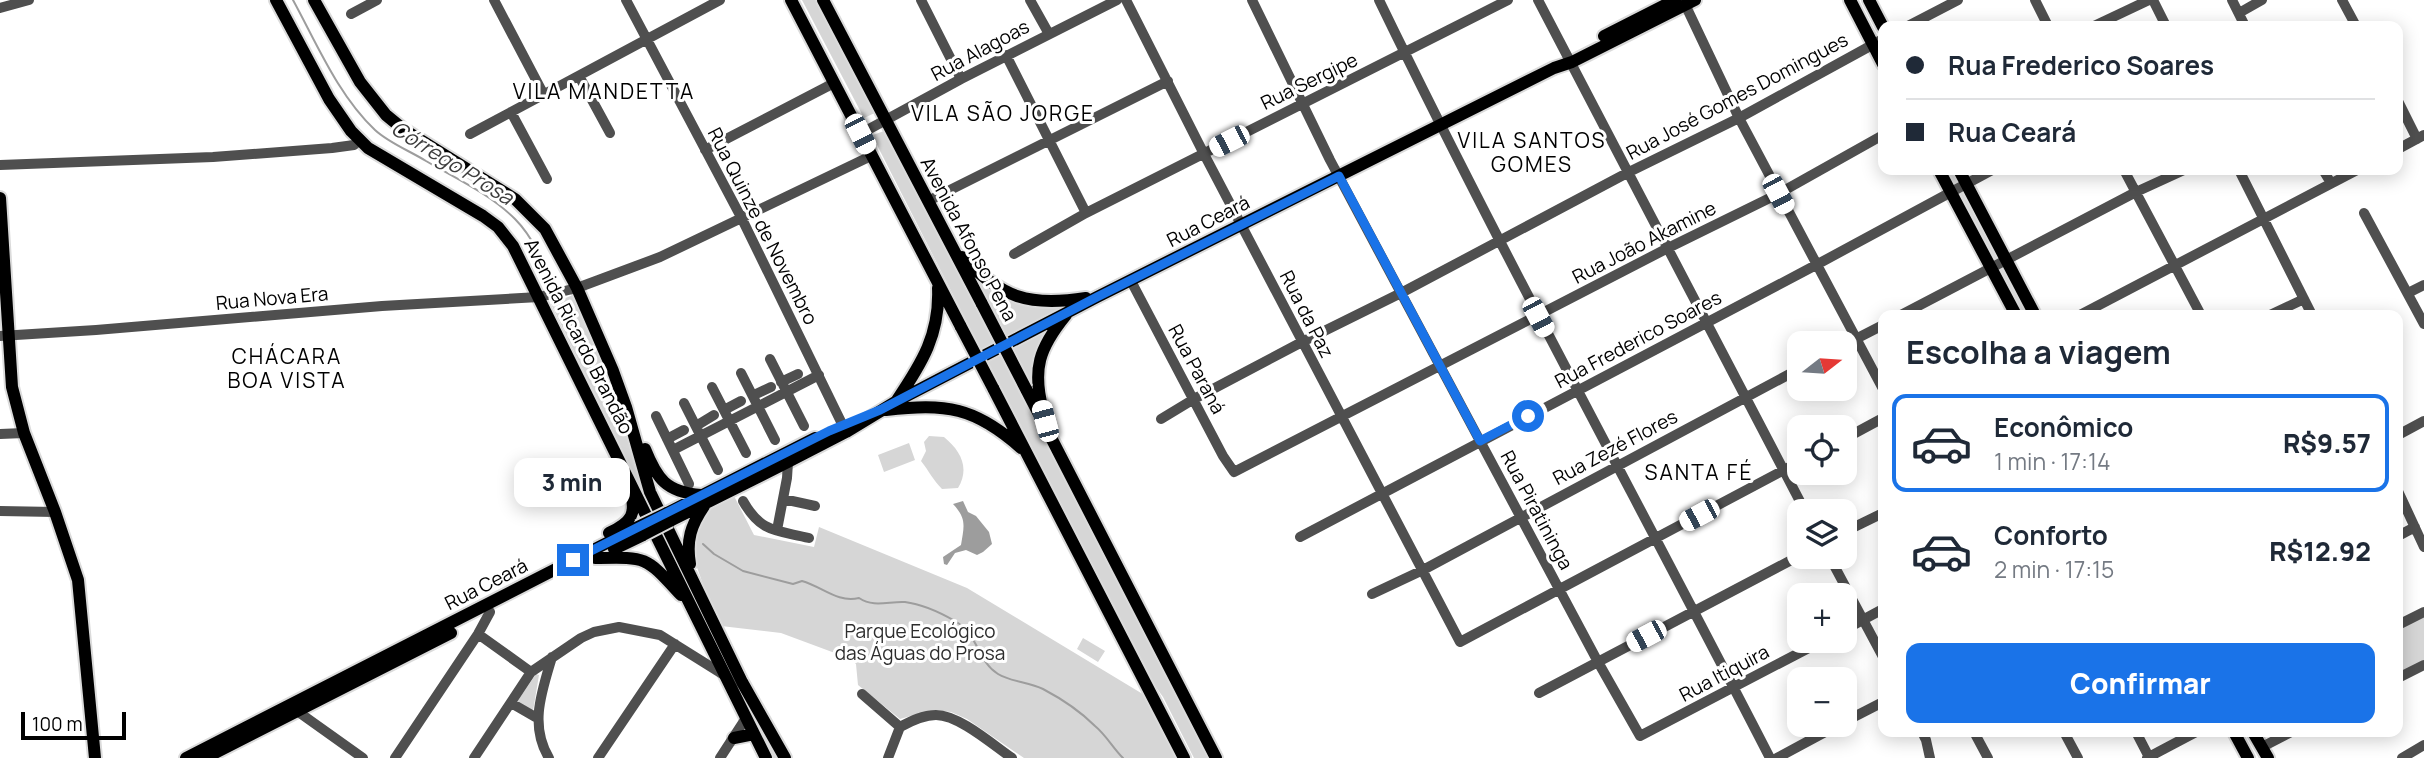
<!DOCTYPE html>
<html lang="pt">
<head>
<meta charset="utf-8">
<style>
	body { margin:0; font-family:Manrope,sans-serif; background:#f6f6f7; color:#1f2937; height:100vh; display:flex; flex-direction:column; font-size:26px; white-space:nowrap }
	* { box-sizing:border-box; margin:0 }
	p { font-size:23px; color:#747a83 }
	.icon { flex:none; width:38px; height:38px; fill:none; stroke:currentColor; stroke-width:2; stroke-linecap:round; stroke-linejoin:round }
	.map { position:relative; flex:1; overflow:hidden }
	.details { position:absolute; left:1878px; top:310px; width:525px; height:427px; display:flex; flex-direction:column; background:#fff; border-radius:14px; box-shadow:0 4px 18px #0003 }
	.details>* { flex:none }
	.hud { position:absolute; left:1878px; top:21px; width:525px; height:154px; border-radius:14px; box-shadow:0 4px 18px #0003; display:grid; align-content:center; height:154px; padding:0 28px; background:#fff }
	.needle { width:46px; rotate:73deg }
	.buttons { position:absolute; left:1787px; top:331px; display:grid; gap:14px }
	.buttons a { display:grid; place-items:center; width:70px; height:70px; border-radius:14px; background:#fff; box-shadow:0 4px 18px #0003; font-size:35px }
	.scale { position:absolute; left:21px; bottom:18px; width:105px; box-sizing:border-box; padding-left:7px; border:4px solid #000; border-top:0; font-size:19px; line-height:24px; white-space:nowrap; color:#000; -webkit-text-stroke:5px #fff; paint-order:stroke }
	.end { position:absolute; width:32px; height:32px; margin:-16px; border:9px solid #1a73e8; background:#fff; box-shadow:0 0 0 4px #fff }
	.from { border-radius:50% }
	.bubble { position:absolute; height:49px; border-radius:14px; background:#fff; box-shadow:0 4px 18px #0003; font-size:23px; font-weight:800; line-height:49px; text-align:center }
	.car { position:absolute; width:21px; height:42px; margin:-21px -10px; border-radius:9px; box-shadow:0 0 5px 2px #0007; background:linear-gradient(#fff 24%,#345 0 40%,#fff 0 76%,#345 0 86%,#fff 0) }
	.hud b { display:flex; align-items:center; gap:24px; height:66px; font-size:26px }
	.hud b+b { border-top:2px solid #e0e1e3 }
	.hud i { width:18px; height:18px; background:#1f2937 }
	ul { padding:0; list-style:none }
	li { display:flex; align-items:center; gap:21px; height:98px; margin:0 14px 10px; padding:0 14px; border:4px solid transparent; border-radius:14px }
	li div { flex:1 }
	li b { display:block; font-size:26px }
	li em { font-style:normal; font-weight:800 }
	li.current { border-color:#1a73e8 }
	li>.icon { width:63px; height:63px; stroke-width:1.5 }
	h2 { padding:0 28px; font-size:32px; line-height:84px }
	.action { display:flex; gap:14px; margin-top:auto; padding:14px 28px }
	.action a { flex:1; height:80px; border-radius:14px; background:#1a73e8; color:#fff; font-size:28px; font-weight:800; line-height:80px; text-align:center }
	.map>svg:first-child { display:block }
	.green { fill:#d6d6d6 }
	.water { fill:#9d9d9d }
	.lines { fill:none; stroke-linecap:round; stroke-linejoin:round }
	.stream { stroke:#9d9d9d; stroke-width:2 }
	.major-casing { stroke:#dbdbdb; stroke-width:16 }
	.minor { stroke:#4f4f4f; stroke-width:10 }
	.major { stroke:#000; stroke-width:12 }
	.major-bridge-casing { stroke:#dbdbdb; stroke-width:16; stroke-linecap:butt }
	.major-bridge { stroke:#000; stroke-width:12 }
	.route { stroke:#1a73e8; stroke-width:9 }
	.labels { text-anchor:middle; stroke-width:6; stroke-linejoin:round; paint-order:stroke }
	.street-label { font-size:19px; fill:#000; stroke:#fff }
	.park-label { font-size:19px; fill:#2d2d2d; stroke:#fff }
	.neighbourhood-label { font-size:21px; letter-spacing:2px; fill:#000; stroke:#fff }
	.water-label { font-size:21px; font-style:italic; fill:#3e3e3e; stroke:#fff }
</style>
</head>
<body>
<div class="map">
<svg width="2424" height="758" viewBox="0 0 2424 758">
	<rect width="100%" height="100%" fill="#fff"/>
	<path class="green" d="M802,0h19l58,111 -15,7z
		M884,131l65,118 263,509h-18l-31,-61 -20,-28 -264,-520 -6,-14z
		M1943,170h10l76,145h-9z
		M972,272l34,25 73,4c-19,20 -47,42 -47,73 0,10 5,23 8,33l-68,-130z
		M573,295l25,50 22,55 22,79 135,279h-6l-220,-454z
		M929,436l15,1c17,14 26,31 14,51l-16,1c-9,-9 -13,-18 -21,-28l5,-10 -2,-9z
		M909,443l6,17 -31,12 -6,-17z
		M734,496l20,39 60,12 5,-20 148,61 179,108 32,62h-154l-57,-39 -16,-7 -19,-2 -32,9 -42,-34 -2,-21 -5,-5 -70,-26 -60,-7 -13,-27 -17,-49 10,-36z
		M2424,612v53l-26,13v-53z
		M1083,638l22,13 -7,11 -21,-13z
		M536,674l3,1 -6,36 -16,-9z"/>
	<path class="water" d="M963,501l5,11 8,4 13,16 3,12 -9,8 -6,3 -11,-5 -11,3 -8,12 -3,-1 -1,-7 18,-12c3,-19 6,-26 -8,-41z"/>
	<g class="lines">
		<path class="stream" d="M293,0c24,44 45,95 82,130 14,13 35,21 51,31 29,17 64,33 89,58 18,18 30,46 40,69
			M559,296l43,98
			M703,544l11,10 29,17 50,13 9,-3c21,6 35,22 57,17 15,10 30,3 46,4 16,2 36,11 50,19 24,14 22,40 43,53 13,8 31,8 45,15 19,10 37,22 52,37 11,9 18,22 28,32"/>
		<defs>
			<path id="major" d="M276,0l53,99 22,32 17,17 115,68 15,11 15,19 253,512
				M314,0l46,82 26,33 17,14 112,70 30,30 32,59 36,83 13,36 24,85 92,190 43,76
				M791,0l170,327
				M823,0l159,304
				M1850,0l33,64
				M1869,0l14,27
				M1604,36l71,-36
				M1939,170l77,145
				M1959,170l76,145
				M0,198l12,189 12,46 31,79 23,68 17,178
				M962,257c41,41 66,50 124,41
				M993,388l191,370
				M1026,389l190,369
				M897,400c25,-37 43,-66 41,-112
				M886,410c60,-7 89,-3 135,38
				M1043,411c-11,-42 -4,-63 23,-96
				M645,449c12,30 21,43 56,46
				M667,513l148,-75
				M670,521l118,-59 58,-30 51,-31 200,-104 457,-229 18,-6 123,-62
				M609,533c23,-11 28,-19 21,-43
				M614,549l29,-14
				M595,558c53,-1 50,-2 86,37
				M690,564c-4,-24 1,-39 14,-58
				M2234,732l14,26
				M2253,732l15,26
				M734,738l20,-4
				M186,758l452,-231
				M205,758l246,-125"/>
		</defs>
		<use href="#major" class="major-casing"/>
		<path class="minor" d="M494,0l50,95
			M626,0l116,219 104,213
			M921,0l40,79
			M1030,0l19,34
			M1126,0l78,154 256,488 339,-180
			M1252,0l78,160 268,502 42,74 184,-96
			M1379,0c124,256 261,505 391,758
			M1538,0l267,511
			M1683,0l56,118 144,271
			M2035,0l13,26
			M2153,0l13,26
			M2232,0l13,26
			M2342,0l14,26
			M0,8l29,-8
			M2239,13l23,-13
			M351,14l26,-14
			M1908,26l50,-26
			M2094,26l55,-26
			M1006,55l80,158
			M579,76l31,57
			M2398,101l19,38
			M511,112l36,67
			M470,134l250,-134
			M860,134l101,-55 156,-79
			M2398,149l26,-14
			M705,150l129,-67
			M0,165l213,-8 119,-9 22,-3 6,-6
			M2124,170l77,145
			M2239,170l73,145
			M2323,170l8,13
			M928,201l240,-120
			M2364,213l60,111
			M1014,254l72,-41 422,-213
			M1131,281l92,175 11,16 434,-224 110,-54 105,-59
			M2408,293l16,-8
			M1901,315l235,-123 48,-22
			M2080,315l277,-145
			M2270,315l34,-16
			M0,336l96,-6 286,-24 157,-9 38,-9 83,-31 211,-101
			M1844,345l39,-20
			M770,359l34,67
			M741,373l34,67
			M781,382l17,-8
			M712,387l34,66
			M754,395l17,-8
			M684,403l34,67
			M724,410l17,-9
			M656,416l33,68
			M1161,419l33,-20 108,-57 99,-49 228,-121 110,-54 144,-79
			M696,426l18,-11
			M0,434l24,-1
			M2398,435l26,-14
			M667,439l17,-9
			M1844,439l39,-21
			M673,450l146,-75
			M2398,491l26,56
			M783,499l32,7
			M743,501c18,32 33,29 66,37
			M0,511l55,1
			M777,530l10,-52 1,-16
			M1844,532l39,-19
			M2398,536l17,-9
			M1300,537l516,-272 176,-95
			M1829,556l54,101
			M1372,594l51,-24 376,-201
			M2398,625l26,-13
			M1844,630l39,-21
			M478,634l53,38
			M2398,678l26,-13
			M1539,693l260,-137
			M862,694l38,33
			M511,703l26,15
			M294,706l3,5 66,47
			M1844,722l39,-20
			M1922,732l4,8 4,18
			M1974,732l14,26
			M2064,732l14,26
			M2136,732l13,25
			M2262,747l29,-15
			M395,758l83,-124 12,-22
			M474,758l57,-86 50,-34 13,-6 25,-5 41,8 64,40
			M549,758c-20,-33 -7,-67 3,-101
			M598,758l77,-114
			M720,758l26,-40
			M888,758l12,-31c11,-6 23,-12 36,-12 23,0 57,30 76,43
			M1777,758l63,-34
			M2147,758l49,-26
			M2402,758l22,-13"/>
		<use href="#major" class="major"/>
		<defs>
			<path id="major-bridge" d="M982,304l44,85
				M961,327l32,61
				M638,527l29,-14
				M643,535l27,-14"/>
		</defs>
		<use href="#major-bridge" class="major-bridge-casing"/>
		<use href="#major-bridge" class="major-bridge"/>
	</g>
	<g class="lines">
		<path class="route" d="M573,560l256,-129 51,-21 217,-113 242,-121 141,265 48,-25"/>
	</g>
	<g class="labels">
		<g class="street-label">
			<text transform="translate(980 50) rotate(-28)" y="7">Rua Alagoas</text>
			<text transform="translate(1309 81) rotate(-26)" y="7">Rua Sergipe</text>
			<text transform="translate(1737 96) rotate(-28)" y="7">Rua José Gomes Domingues</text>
			<text transform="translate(1208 221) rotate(-27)" y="7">Rua Ceará</text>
			<text transform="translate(763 226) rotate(63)" y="7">Rua Quinze de Novembro</text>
			<text transform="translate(969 239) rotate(62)" y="7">Avenida Afonso Pena</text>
			<text transform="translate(1644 242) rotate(-27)" y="7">Rua João Akamine</text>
			<text transform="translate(272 298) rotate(-5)" y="7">Rua Nova Era</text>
			<text transform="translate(1307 314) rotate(63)" y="7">Rua da Paz</text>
			<text transform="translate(579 336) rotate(63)" y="7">Avenida Ricardo Brandão</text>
			<text transform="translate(1638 339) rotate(-28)" y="7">Rua Frederico Soares</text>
			<text transform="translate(1197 369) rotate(62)" y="7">Rua Paraná</text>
			<text transform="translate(1615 447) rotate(-28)" y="7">Rua Zezé Flores</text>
			<text transform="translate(1537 510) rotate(62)" y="7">Rua Piratininga</text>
			<text transform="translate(486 584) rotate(-27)" y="7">Rua Ceará</text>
			<text transform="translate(1724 673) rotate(-28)" y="7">Rua Itiquira</text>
		</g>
		<g class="park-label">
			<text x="920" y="638">Parque Ecológico<tspan x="920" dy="22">das Águas do Prosa</tspan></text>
		</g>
		<g class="neighbourhood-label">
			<text x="604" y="99">VILA MANDETTA</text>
			<text x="1003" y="121">VILA SÃO JORGE</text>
			<text x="1532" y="148">VILA SANTOS<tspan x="1532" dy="24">GOMES</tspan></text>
			<text x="287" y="364">CHÁCARA<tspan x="287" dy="24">BOA VISTA</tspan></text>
			<text x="1699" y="480">SANTA FÉ</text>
		</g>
		<g class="water-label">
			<text transform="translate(452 163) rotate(32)" y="7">Córrego Prosa</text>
		</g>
	</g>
</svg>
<div class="buttons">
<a><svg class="needle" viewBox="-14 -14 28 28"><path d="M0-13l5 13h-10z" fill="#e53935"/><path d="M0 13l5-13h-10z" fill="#747a83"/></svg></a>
<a><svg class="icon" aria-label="locate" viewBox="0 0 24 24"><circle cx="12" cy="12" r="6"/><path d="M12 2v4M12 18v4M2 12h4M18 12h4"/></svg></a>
<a><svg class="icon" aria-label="layers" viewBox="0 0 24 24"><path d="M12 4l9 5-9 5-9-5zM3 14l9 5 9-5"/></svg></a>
<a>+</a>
<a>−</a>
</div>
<div class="scale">100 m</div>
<i class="end from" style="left:1528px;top:416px"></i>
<i class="end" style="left:573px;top:560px"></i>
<div class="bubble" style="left:514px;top:458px;width:116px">3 min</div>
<i class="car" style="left:860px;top:134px;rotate:153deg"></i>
<i class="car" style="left:1229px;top:141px;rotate:243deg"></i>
<i class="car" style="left:1778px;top:194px;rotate:152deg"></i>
<i class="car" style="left:1538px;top:317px;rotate:152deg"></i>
<i class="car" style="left:1045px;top:421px;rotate:345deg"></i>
<i class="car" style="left:1699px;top:515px;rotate:242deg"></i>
<i class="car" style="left:1646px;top:636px;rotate:242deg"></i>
<div class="hud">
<b><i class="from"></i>Rua Frederico Soares</b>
<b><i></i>Rua Ceará</b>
</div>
<section class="details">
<h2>Escolha a viagem</h2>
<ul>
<li class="current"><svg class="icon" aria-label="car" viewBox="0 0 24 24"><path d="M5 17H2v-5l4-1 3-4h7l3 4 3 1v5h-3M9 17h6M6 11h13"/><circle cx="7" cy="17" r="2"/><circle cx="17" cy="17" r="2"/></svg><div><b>Econômico</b><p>1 min · 17:14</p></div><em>R$9.57</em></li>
<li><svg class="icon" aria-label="car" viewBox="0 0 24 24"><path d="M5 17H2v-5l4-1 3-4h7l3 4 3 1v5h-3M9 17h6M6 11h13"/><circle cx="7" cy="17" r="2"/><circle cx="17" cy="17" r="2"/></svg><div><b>Conforto</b><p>2 min · 17:15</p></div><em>R$12.92</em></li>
</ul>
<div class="action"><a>Confirmar</a></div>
</section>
</div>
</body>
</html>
